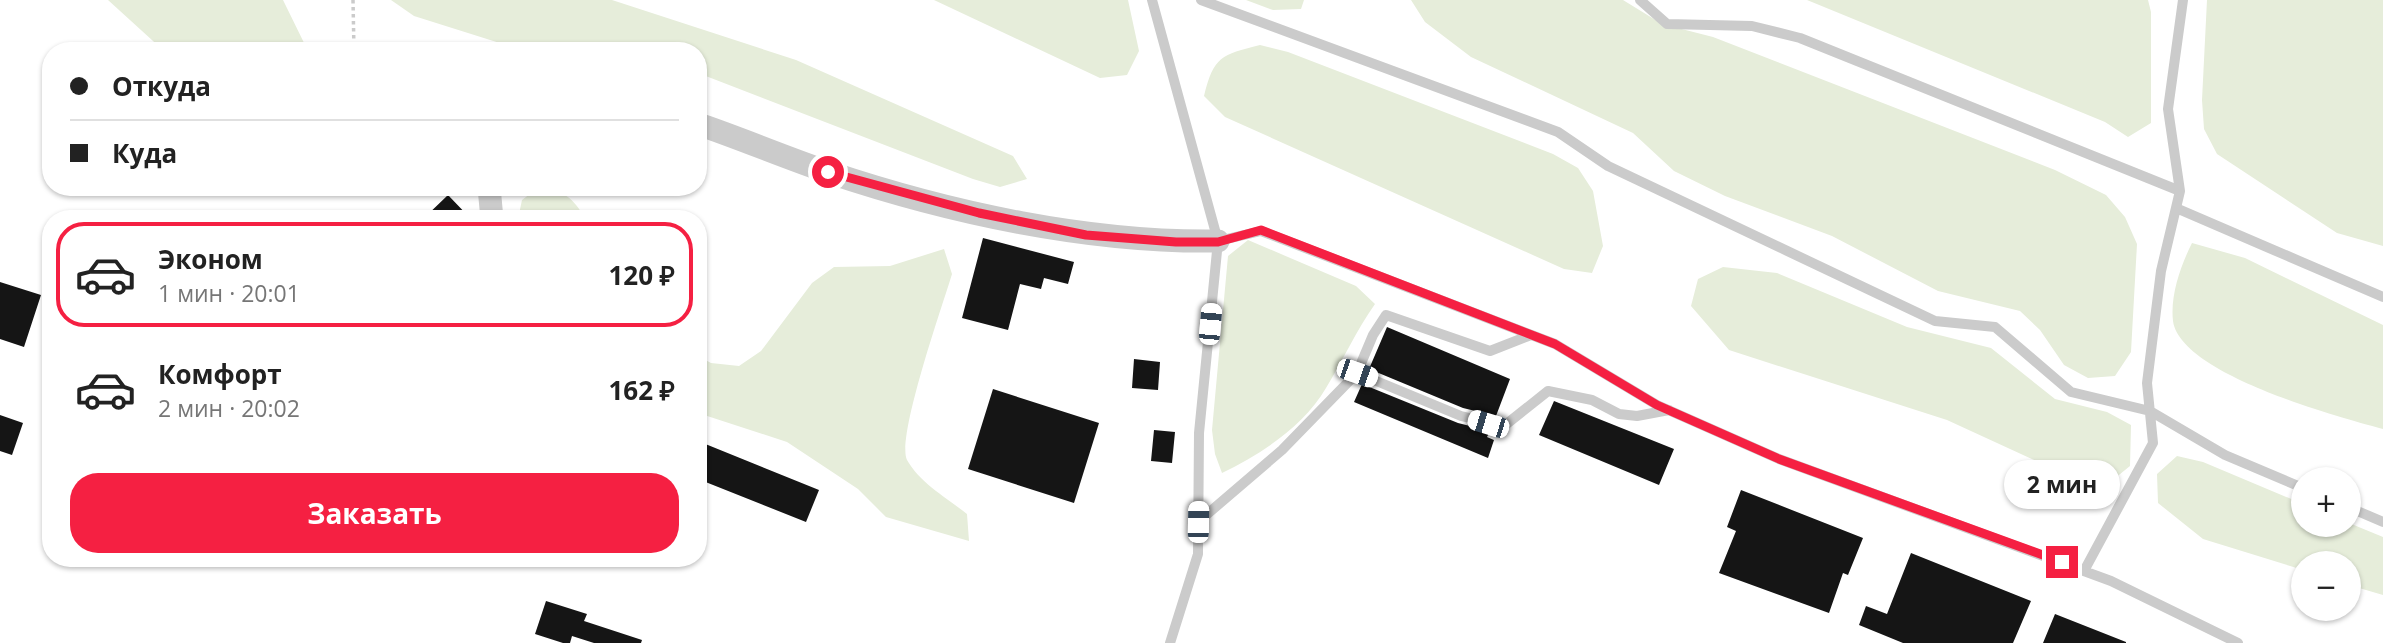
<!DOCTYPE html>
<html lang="ru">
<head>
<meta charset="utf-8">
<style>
	body { margin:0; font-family:"Open Sans",sans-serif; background:#f6f6f6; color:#222; height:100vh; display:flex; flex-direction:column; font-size:26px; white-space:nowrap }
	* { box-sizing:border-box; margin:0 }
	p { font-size:23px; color:#767676 }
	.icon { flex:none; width:38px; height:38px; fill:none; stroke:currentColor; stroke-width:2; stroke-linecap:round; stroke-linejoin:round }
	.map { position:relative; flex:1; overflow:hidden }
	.details { position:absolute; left:42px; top:210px; width:665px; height:357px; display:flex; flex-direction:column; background:#fff; border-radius:28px; box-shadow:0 2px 5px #0004 }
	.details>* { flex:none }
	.guide { position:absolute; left:42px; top:42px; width:665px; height:154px; border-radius:28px; box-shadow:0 2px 5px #0004; display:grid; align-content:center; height:154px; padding:0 28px; background:#fff }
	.controls { position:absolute; left:2291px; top:467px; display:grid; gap:14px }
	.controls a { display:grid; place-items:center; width:70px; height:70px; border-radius:50%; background:#fff; box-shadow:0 2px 5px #0004; font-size:35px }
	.end { position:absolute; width:32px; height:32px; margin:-16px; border:9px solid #f52042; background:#fff; box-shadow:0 0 0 4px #fff }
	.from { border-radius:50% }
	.bubble { position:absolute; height:49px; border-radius:24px; background:#fff; box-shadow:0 2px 5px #0004; font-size:23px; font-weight:700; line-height:49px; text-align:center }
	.car { position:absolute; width:21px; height:42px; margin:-21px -10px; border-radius:9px; box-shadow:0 0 5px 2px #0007; background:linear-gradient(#fff 24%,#345 0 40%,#fff 0 76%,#345 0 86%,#fff 0) }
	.guide b { display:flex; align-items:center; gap:24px; height:66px; font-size:26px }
	.guide b+b { border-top:2px solid #e0e0e0 }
	.guide i { width:18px; height:18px; background:#222 }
	ul { padding:12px 0 0; list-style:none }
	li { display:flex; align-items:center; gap:21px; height:105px; margin:0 14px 10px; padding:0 14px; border:4px solid transparent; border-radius:28px }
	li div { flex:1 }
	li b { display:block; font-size:26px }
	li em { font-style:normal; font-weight:700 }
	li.selected { border-color:#f52042 }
	li>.icon { width:63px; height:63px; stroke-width:1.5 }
	.action { display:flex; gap:14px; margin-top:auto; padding:14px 28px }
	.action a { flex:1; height:80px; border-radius:28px; background:#f52042; color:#fff; font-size:28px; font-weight:700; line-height:80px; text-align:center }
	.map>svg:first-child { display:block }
	.green { fill:#e6edda }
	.building { fill:#151515 }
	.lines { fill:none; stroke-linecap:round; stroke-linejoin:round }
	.path { stroke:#cbcbcb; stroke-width:3.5; stroke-dasharray:3.5 3.5; stroke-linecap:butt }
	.lane { stroke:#cbcbcb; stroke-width:10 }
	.street { stroke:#cbcbcb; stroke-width:23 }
	.route { stroke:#f52042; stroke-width:9 }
</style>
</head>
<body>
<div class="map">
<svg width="2383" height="643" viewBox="0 0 2383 643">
	<rect width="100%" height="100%" fill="#fff"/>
	<path class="green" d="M108,0h175l25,51h-144z
		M391,0h221l184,60 217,96 14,23 -27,8 -27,-8 -275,-106v-22h-173l-111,-35z
		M934,0h194l11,51 -12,24 -27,3z
		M1246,0h58l-3,9 -28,1z
		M1411,0h212l39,24 51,13 342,133 51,25 19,22 12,27 -6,108 -16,24 -27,2 -24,-13 -24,-35 -20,-19 -82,-20 -106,-55 -107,-40 -51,-25 -41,-38 -162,-76 -46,-35z
		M1807,0h341l3,12v111l-23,14 -23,-15z
		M2207,0h176v246l-46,-13 -120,-79 -13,-25 -2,-29z
		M1260,45l28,7 265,102 25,14 15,23 10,55 -11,27 -28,-4 -339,-152 -21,-21c10,-40 17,-41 56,-51z
		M539,187c21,0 37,13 46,32h-67l4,-19z
		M1248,240l108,46 19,18c-19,27 -32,56 -49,84 -23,39 -65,66 -104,85l-7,-19 -3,-24 16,-174z
		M2192,243l53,15 138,67v104c-45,-12 -203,-55 -210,-108 -3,-26 8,-56 19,-78z
		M944,249l8,25c-9,30 -56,164 -45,186 13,23 40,38 60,54l2,27 -83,-24 -28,-28 -71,-47 -89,-29v-57l13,7 28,3 22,-15 51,-68 22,-16 56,-1z
		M1723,267l54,6 130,54 84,21 64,51 52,13 24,13 -1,41 -21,17 -27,-1 -135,-62 -218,-70 -38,-44 7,-27z
		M2177,456l26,6 100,42v21l46,-2 34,14v58l-34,-10 -1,-21h-45v6l-100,-31 -45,-36 -1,-29z"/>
	<path class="building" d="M448,195l23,24h-48z
		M983,238l91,24 -6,22 -24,-6 -3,11 -21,-5 -12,46 -46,-12z
		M0,282l41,13 -17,52 -24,-8z
		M1387,327l123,52 -14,37 -33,-8 -94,-39z
		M1134,359l26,3 -2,28 -26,-2z
		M1362,384l96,39 32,8 -3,6 7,3 -6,18 -134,-56z
		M993,389l106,34 -25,80 -106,-34z
		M1554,401l120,48 -15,36 -120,-50z
		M0,415l23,8 -11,32 -12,-4z
		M1154,430l21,2 -3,31 -21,-2z
		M698,441l121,49 -13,32 -108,-43z
		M1741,490l122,48 -15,37 -5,-2 -14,40 -110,-40 17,-42 -9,-4z
		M1911,553l120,48 -18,42h-110l-44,-18 7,-19 21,8z
		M546,601l41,13 -3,7 58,19 -1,3h-47l-22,-7 -2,7h-7l-28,-9z
		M2055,614l71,28v1h-83z"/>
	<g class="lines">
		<path class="path" d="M353,0l1,51"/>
		<path class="lane" d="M1152,0l66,241 -19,192 -1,121 -28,89
			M1201,0l357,132 50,34 327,155 60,6 76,65 79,19 75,44 78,33
			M1640,0l27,24 85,2 48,12 380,153
			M2176,208l207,89
			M1218,241l43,-10 294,113 102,61 122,54 332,122 127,62
			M1357,373l16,-38 13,-20 104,36 41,-16
			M2348,507l35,15
			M1198,522l84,-72 75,-77 104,43 43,10 44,-35 44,9 27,14 18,2 32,-6
			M2084,571l69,-128 -6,-60 14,-112 19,-80 -12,-82 15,-109"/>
		<path class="street" d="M698,124c44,15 86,33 130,48 122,41 261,71 390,69
			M489,187l3,32"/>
	</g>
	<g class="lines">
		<path class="route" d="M828,172l151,41 107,22 90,7h42l43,-12 294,114 102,61 122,54 283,103"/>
	</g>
</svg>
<div class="controls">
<a>+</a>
<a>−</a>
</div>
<i class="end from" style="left:828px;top:172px"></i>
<i class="end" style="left:2062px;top:562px"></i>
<div class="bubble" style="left:2004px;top:460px;width:116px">2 мин</div>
<i class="car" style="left:1210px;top:324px;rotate:5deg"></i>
<i class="car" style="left:1357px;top:373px;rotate:109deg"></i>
<i class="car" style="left:1488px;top:424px;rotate:287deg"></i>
<i class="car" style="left:1198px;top:522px;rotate:1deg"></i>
<div class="guide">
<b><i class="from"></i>Откуда</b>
<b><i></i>Куда</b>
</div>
<section class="details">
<ul>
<li class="selected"><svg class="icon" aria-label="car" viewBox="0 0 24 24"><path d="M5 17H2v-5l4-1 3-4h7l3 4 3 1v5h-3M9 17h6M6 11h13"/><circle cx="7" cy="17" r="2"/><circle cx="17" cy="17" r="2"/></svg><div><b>Эконом</b><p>1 мин · 20:01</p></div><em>120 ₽</em></li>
<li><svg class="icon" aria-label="car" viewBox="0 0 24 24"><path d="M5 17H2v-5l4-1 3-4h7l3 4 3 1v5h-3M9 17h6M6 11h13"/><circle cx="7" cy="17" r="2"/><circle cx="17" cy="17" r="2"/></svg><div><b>Комфорт</b><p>2 мин · 20:02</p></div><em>162 ₽</em></li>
</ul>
<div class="action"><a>Заказать</a></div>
</section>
</div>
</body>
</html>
